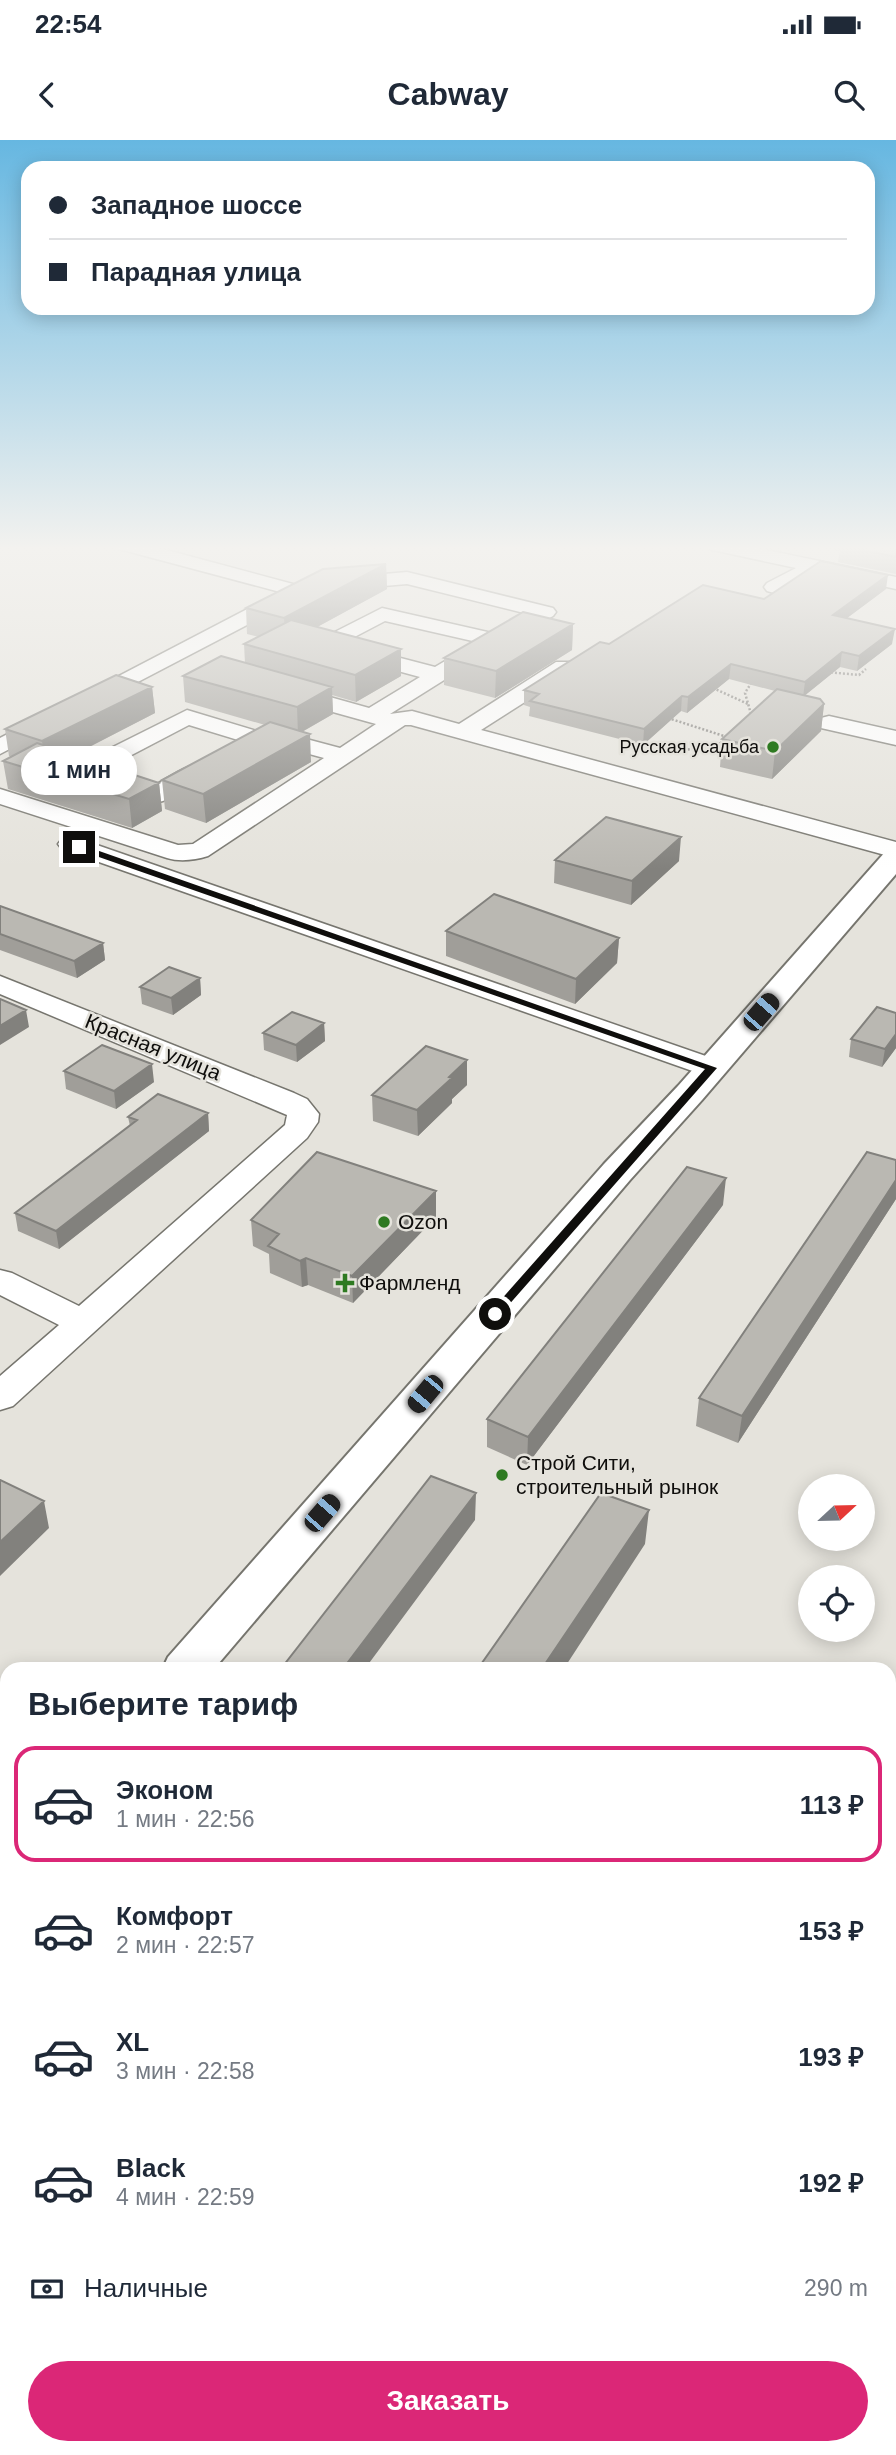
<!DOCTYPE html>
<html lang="ru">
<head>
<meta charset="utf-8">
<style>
	body { margin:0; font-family:Arial,sans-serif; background:#f2f2f3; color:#1f2937; height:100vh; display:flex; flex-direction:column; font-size:26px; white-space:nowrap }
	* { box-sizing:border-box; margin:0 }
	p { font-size:23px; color:#747a83 }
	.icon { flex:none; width:38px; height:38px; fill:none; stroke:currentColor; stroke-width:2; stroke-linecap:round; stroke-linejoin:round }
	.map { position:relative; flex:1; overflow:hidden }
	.side { position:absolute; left:0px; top:1522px; width:896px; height:793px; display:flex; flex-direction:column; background:#fff; border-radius:21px 21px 0 0; box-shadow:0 4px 18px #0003 }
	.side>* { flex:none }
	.hud { position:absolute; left:21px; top:21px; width:854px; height:154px; border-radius:21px; box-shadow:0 4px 18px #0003; display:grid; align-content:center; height:154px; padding:0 28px; background:#fff }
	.needle { width:46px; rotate:68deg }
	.controls { position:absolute; left:798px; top:1334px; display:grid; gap:14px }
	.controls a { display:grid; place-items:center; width:77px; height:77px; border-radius:50%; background:#fff; box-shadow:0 4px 18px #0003; font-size:35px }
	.end { position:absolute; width:32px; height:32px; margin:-16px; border:9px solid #0f0e0c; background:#fff; box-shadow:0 0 0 4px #fff }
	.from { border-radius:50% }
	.bubble { position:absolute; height:49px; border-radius:24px; background:#fff; box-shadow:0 4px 18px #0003; font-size:23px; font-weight:600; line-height:49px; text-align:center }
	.car { position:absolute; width:21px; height:42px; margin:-21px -10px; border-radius:9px; box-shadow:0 0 5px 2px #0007; background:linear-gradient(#222 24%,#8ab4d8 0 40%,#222 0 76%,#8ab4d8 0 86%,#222 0) }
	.hud b { display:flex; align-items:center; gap:24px; height:66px; font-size:26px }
	.hud b+b { border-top:2px solid #e0e1e3 }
	.hud i { width:18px; height:18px; background:#1f2937 }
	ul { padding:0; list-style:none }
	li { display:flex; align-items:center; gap:21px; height:116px; margin:0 14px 10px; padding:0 14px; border:4px solid transparent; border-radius:21px }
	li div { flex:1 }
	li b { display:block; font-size:26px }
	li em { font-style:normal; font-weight:600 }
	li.current { border-color:#db2777 }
	li>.icon { width:63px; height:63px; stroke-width:1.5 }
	h2 { padding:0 28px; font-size:32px; line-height:84px }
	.pay { display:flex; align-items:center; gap:18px; height:77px; padding:0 28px; font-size:26px }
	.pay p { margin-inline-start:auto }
	.cta { display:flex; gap:14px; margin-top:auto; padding:14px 28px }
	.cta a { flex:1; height:80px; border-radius:42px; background:#db2777; color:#fff; font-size:28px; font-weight:600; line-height:80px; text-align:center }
	.status { display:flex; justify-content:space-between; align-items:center; height:49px; padding:0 35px; background:#fff; direction:ltr }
	.status svg { height:19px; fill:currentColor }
	header { display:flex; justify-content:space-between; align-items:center; height:91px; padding:0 28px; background:#fff; font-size:32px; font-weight:600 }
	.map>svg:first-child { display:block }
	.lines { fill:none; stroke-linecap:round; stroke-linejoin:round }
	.minor-casing { stroke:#76756e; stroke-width:3 }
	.major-casing { stroke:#76756e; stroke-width:4 }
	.path { stroke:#7d7b77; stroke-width:2.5; stroke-dasharray:2 2; stroke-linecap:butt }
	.minor { fill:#fff; fill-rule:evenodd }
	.major { fill:#fff; fill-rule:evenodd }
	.wall { fill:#a09e99 }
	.shaded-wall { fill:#82817d }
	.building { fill:#bab8b2; stroke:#82817d; stroke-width:2 }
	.route { fill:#0f0e0c }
	.poi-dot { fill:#2e7a21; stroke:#e5e3dc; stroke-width:2.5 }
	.labels { text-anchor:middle; stroke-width:5; stroke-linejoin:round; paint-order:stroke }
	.far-poi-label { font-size:18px; fill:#0f0e0c; stroke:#e5e3dc; text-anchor:end }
	.street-label { font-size:21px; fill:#0f0e0c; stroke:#e5e3dc }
	.poi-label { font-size:21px; fill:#0f0e0c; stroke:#e5e3dc; text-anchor:start }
</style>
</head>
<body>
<div class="status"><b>22:54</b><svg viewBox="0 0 49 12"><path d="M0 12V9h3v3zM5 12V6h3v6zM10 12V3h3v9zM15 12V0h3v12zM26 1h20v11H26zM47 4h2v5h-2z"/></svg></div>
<header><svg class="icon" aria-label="back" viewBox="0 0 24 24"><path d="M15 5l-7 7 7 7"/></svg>Cabway<svg class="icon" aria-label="search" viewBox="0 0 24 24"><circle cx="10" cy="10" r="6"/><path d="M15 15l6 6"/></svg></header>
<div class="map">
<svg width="896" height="2315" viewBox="0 0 896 2315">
	<rect width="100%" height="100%" fill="#e5e3dc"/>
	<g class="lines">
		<defs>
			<path id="minor" d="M117,405h31l156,42 3,4 -12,9 -295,154v-16l280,-146 -161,-43z
				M706,405h37l153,32v12l-78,-17 -44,21 -7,-2 -3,-4 3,-4 29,-15 -88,-19z
				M407,432l146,36 3,4 -3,4 -50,27 -113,71 22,-3 47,13 97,-62h16l3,5 -3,5 -91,58 415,112v16l-485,-133h-6l-197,131c-13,4 -28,6 -41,2l-167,-54v-15l178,56 15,-1 131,-86 -44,-12h-22l-69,-21 -88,46 51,16c17,-9 40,-28 60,-23l4,5 -4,5 -49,27 -9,2 -9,-2 -72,-24 -4,-5 4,-5 114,-57 73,22h20l60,16 36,-24 -97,-27 -3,-5 3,-5 8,-2 82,23 51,-31 -103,-28 -3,-4 3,-4 65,-33 110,25 36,-19 -121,-30 -69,6 -10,-6 10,-6zM385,481l92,21 -42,25 -92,-24z
				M829,576l67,15v14l-75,-17 -3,-5 3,-5z
				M71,696l652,226 4,6 -4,6 -11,3 -11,-3 -639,-225 -4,-5 4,-5z
				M0,836l294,117 13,6 12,15 -1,8 -11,16 -294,268 -13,4v-34l59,-51 -59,-30v-25l12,3 67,33 206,-181 2,-10 -287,-121z
				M0,1621l7,3v39l-7,-2z"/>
			<path id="major" d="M896,709v25l-194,226 -72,80 -417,490h-51l6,-13 436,-493 74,-78 208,-235z
				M7,1708v51l-7,3v-51z"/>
		</defs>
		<use href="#minor" class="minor-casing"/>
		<use href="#major" class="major-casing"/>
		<path class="path" d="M827,532l32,3 7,-6
			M713,548l35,16
			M751,574l-6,-21 8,-13
			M668,578l59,19
			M648,606l34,4 34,-3
			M714,609l11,-10"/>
		<use href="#minor" class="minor"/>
		<use href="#major" class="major"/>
	</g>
	<path class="wall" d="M812,405h84v29l-58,-12 2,-11z
		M386,424l1,25 -70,38 84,49 -45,26 -24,-7 1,19 -31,18 9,30 -105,61 -41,-14 -3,-29 103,-55 -80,-23 -2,-26 62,-13 -1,-19 15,-7 -12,-3 -1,-26z
		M886,449l-39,29 45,26 -35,27 -17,-4 -35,28 19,9 -3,27 -49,48 -52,-12 2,-28 53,-48 -46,-12 -42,34 -6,-2 -38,34 -114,-29 1,-9 -6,-2v-15l85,-46z
		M573,484l-1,26 -77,48 -51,-13v-27z
		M152,547l3,26 -81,42 85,28 3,28 -30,17 -124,-39 -5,-28 8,-4 -2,-1 -4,-27z
		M555,720l124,1 -48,44 -77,-22z
		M0,766l103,37 2,17 -28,18 -77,-28z
		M446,791l173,7 -2,25 -42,41 -129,-48z
		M200,838l1,17 -28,20 -31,-11 -2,-17z
		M896,873v35l-14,19 -33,-10 2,-18z
		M324,883l1,18 -28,21 -33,-12 -1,-17z
		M467,920v25l-15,14v4l-34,33 -45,-15 -1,-26z
		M64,931l90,11 -38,27 -50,-20z
		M208,973l1,18 -150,118 -41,-18 -3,-18 115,-87 -2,-9z
		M896,1020v39l-158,244 -42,-17 3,-28z
		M436,1051v26l-83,86 -45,-18 -6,2 -32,-14 -1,-19 -16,-8 -2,-26z
		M723,1065l-196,260 -40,-18v-28z
		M0,2154l7,5v89l-7,-5z"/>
	<path class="shaded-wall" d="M386,424l1,25 -101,55 -2,-26z
		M888,435l-2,14 -55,41 2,-15z
		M573,484l-1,26 -77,48 1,-27z
		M895,489l-3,15 -35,27 2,-15z
		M401,509v27l-45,26 -1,-27z
		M842,512l-2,15 -37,30 2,-15z
		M731,524l-2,15 -42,34 1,-16z
		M152,547l3,26 -109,56 -4,-28z
		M332,547l1,27 -35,20 -1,-27z
		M682,556l-1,15 -38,34 1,-16z
		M824,564l-3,27 -49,48 3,-28z
		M310,594l1,28 -105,61 -3,-29z
		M159,643l3,28 -30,17 -3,-29z
		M681,697l-2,24 -48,44 1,-24z
		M619,798l-2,25 -42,41 1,-25z
		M103,803l2,17 -28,18 -3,-17z
		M200,838l1,17 -28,20 -2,-17z
		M26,870l3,17 -29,18v-19z
		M324,883l1,18 -28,21 -1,-17z
		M896,894v14l-14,19 3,-18z
		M467,920v25l-15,14v4l-34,33 -1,-26 32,-33z
		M152,924l2,18 -38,27 -2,-18z
		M208,973l1,18 -150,118 -3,-18z
		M726,1038l-3,27 -196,260 1,-28z
		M896,1040v19l-158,244 4,-27z
		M436,1051v26l-83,86 -1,-27z
		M306,1118l2,27 -6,2 -2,-26z
		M476,1353l-1,27 -111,150h-22z
		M44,1361l5,27 -49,48v-34z
		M649,1370l-4,34 -82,126h-22z"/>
	<path class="building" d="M840,405h56v12z
		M821,421l67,14 -55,40 62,14 -36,27 -17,-4 -37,30 -74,-18 -43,33 -6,-1 -38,33 -114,-28 9,-7 -15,-4 76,-48 9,2 94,-59 61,14z
		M386,424l-102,54 -38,-10 77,-39z
		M523,472l50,12 -77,47 -52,-13z
		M291,480l110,29 -46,26 -111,-31z
		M221,516l111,31 -35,20 -114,-31z
		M116,535l36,12 -110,54 -37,-12z
		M777,549l43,10 4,5 -49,47 -53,-12z
		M270,582l40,12 -107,60 -41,-14z
		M37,603l122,40 -30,16 -126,-38z
		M606,677l75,20 -49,44 -77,-21z
		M494,754l125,44 -43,41 -130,-48z
		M0,766l103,37 -29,18 -74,-27z
		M169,827l31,11 -29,20 -31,-11z
		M0,859l26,11 -26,16z
		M877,867l19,6v21l-11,15 -34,-10z
		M292,872l32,11 -28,22 -33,-12z
		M102,905l50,19 -38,27 -50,-20z
		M426,906l41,14 -18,17 3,1 -35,32 -45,-15z
		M158,954l50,19 -152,118 -41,-18 122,-93 -9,-3z
		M317,1012l119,39 -84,85 -46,-18 -6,3 -32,-15 11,-12 -28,-14z
		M867,1012l29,8v20l-154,236 -43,-18z
		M687,1027l39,11 -198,259 -41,-18z
		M431,1336l45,17 -134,177h-62z
		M0,1340l44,21 -44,41z
		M601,1353l48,17 -108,160h-64z
		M0,2154l7,5v73l-1,2 -6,-4z"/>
	<linearGradient id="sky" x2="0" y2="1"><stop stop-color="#66b7e1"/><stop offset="0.56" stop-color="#f3f2ef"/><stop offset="1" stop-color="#f3f2ef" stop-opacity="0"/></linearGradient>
	<rect width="896" height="729" fill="url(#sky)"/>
	<path class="route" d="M76,705h6l635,223 -218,248h-8v-5l214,-242 -629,-220z"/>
	<g class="poi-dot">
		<circle cx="773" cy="607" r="7"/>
		<circle cx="384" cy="1082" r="7"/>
		<path d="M341.5 1132.5h7v7h7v7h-7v7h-7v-7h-7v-7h7z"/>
		<circle cx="502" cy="1335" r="7"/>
	</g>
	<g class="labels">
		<g class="far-poi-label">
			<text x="759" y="613">Русская усадьба</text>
		</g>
		<g class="street-label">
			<text transform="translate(153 907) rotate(22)" y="7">Красная улица</text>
		</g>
		<g class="poi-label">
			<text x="398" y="1089">Ozon</text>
			<text x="359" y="1150">Фармленд</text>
			<text x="516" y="1330">Строй Сити,<tspan x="516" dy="24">строительный рынок</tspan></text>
		</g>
	</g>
</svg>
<div class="controls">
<a><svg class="needle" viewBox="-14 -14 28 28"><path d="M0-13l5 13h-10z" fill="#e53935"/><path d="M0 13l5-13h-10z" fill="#747a83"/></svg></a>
<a><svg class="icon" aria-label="locate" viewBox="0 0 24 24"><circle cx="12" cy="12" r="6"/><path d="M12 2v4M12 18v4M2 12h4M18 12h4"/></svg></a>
</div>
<i class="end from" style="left:495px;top:1174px"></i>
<i class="end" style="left:79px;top:707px"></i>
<div class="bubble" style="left:21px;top:606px;width:116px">1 мин</div>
<i class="car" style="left:761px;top:872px;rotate:41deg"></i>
<i class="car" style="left:425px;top:1254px;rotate:220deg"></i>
<i class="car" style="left:322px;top:1373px;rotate:41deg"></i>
<div class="hud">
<b><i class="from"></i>Западное шоссе</b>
<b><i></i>Парадная улица</b>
</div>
<section class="side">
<h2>Выберите тариф</h2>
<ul>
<li class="current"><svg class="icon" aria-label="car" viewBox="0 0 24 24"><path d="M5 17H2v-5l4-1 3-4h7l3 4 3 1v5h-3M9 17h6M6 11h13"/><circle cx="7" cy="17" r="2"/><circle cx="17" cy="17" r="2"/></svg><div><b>Эконом</b><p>1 мин · 22:56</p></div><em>113 ₽</em></li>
<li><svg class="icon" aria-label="car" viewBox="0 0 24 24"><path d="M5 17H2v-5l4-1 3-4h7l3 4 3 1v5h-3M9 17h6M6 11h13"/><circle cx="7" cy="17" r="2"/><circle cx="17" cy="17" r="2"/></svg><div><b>Комфорт</b><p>2 мин · 22:57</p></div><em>153 ₽</em></li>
<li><svg class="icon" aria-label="car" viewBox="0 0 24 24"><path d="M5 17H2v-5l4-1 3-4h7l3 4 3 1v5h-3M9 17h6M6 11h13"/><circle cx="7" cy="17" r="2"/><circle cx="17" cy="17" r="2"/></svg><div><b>XL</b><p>3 мин · 22:58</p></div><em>193 ₽</em></li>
<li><svg class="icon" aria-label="car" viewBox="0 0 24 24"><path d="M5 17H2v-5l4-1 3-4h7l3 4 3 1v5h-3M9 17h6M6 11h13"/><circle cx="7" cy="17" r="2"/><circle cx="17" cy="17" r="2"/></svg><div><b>Black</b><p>4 мин · 22:59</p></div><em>192 ₽</em></li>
</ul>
<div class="pay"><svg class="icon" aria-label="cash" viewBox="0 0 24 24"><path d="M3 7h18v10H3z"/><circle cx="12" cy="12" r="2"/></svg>Наличные<p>290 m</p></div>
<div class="cta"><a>Заказать</a></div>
</section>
</div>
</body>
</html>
